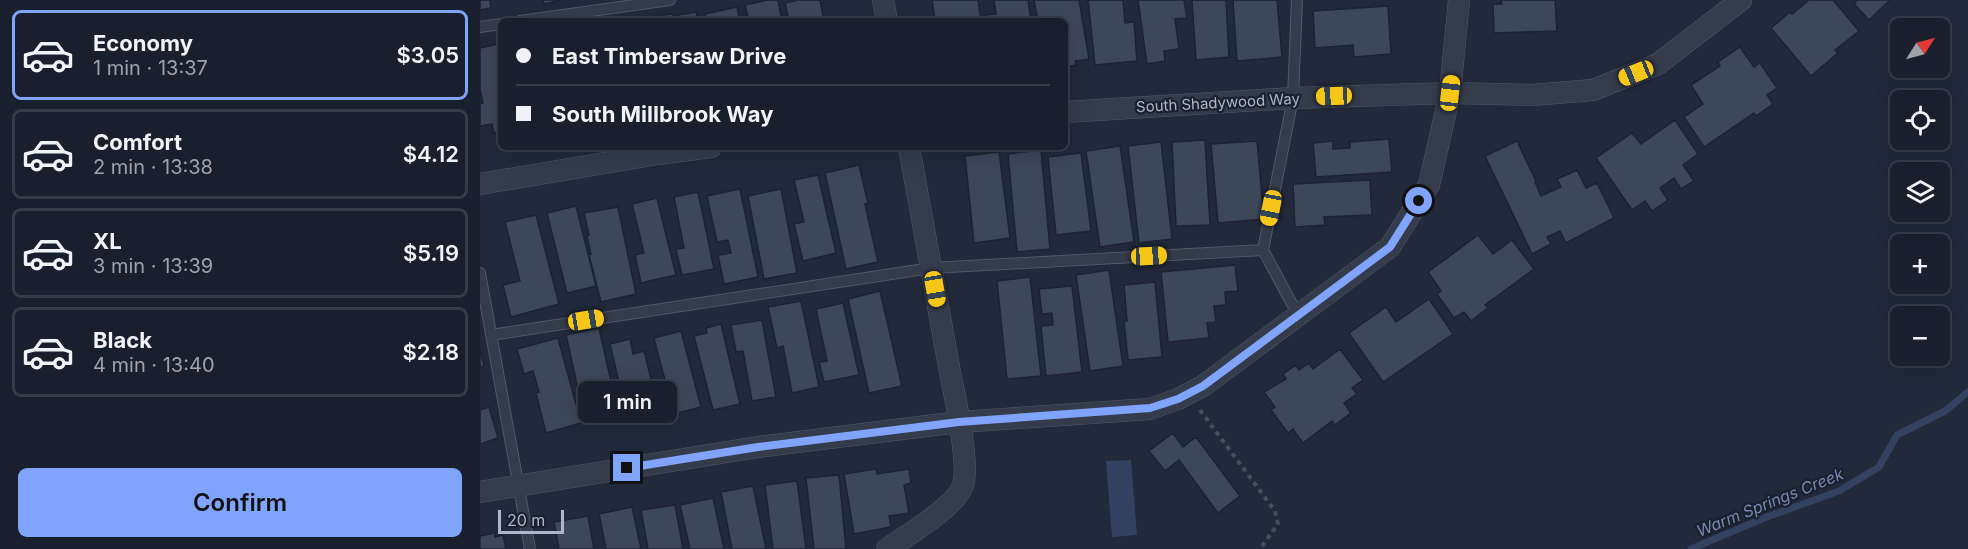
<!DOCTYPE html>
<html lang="en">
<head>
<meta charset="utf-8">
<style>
	body { margin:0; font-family:Inter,sans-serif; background:#222734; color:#f1f3f6; height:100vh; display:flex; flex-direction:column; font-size:22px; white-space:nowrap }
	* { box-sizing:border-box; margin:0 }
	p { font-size:20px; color:#9fa2a9 }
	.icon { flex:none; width:33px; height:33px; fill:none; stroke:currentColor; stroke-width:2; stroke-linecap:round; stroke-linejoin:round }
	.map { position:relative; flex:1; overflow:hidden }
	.sheet { display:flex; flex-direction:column; background:#191f2c; width:480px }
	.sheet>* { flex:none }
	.banner { position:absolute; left:18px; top:18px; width:570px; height:132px; border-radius:9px; box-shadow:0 6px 24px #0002,0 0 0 2px #373d48; display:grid; align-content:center; height:132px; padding:0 18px; background:#191f2c }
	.needle { width:39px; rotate:54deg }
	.fabs { position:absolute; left:1410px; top:18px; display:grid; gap:12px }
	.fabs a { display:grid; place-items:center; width:60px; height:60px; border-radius:9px; background:#191f2c; box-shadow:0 6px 24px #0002,0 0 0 2px #373d48; font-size:30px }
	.scale { position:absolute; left:18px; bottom:15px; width:66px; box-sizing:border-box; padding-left:6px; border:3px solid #afb6c7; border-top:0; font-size:16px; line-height:21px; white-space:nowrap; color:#afb6c7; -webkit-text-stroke:4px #1a202f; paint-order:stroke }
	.end { position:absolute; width:27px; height:27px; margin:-14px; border:8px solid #80a3fb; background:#111; box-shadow:0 0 0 3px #111 }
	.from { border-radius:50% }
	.bubble { position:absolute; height:42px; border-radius:9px; background:#191f2c; box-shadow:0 6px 24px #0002,0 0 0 2px #373d48; font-size:20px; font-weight:600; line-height:42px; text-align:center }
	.car { position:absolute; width:18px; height:36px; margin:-18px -9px; border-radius:8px; box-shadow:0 0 4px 2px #0007; background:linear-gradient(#f5c518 24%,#345 0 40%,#f5c518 0 76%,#345 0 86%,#f5c518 0) }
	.banner b { display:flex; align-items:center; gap:21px; height:57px; font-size:22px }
	.banner b+b { border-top:2px solid #373d48 }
	.banner i { width:15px; height:15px; background:#f1f3f6 }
	ul { padding:10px 0 0; list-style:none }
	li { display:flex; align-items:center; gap:18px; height:90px; margin:0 12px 9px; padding:0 6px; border:3px solid #373d48; border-radius:9px }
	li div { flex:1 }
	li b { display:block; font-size:22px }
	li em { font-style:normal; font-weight:600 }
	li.on { border-color:#80a3fb }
	li>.icon { width:54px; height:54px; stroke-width:1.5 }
	.button { display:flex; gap:12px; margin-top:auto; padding:12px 18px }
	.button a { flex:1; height:69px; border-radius:9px; background:#80a3fb; color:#111; font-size:24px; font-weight:600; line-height:69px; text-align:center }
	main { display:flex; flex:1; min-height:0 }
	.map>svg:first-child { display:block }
	.water { fill:#344262 }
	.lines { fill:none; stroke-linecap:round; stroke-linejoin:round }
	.stream { stroke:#344262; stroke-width:7 }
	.building { fill:#3d475a; stroke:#1c2231; stroke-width:1.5 }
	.service-casing { stroke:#525968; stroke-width:12 }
	.minor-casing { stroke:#525968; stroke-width:22 }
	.path { stroke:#405358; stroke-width:4; stroke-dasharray:4.5 4.5; stroke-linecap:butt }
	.service { stroke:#343b4a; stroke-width:10 }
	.minor { stroke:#343b4a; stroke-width:21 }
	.route { stroke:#80a3fb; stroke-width:8 }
	.labels { text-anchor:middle; stroke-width:4.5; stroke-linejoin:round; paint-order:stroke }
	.street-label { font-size:15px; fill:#afb6c7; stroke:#1a202f }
	.water-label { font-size:16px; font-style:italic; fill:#7689b0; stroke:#1a202f }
</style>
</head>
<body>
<main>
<section class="sheet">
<ul>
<li class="on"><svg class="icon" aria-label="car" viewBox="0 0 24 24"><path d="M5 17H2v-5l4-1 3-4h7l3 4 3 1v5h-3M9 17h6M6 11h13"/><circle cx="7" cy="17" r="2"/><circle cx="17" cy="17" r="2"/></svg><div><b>Economy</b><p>1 min · 13:37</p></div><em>$3.05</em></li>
<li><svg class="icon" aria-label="car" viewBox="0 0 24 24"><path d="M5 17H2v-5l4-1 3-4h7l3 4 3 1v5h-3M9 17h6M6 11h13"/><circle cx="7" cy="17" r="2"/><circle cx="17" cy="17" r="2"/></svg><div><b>Comfort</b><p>2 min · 13:38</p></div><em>$4.12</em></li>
<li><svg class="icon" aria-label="car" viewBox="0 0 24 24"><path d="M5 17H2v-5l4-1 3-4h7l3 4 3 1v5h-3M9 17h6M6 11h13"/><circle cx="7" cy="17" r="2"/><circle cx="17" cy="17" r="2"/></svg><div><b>XL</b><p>3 min · 13:39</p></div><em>$5.19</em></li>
<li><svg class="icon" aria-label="car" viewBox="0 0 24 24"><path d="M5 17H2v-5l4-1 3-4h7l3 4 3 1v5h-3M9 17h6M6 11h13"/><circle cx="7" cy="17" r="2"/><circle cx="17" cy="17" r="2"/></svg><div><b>Black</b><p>4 min · 13:40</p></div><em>$2.18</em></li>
</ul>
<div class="button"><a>Confirm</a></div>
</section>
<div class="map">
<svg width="1488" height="549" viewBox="0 0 1488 549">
	<rect width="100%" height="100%" fill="#21293a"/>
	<path class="water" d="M651,460l6,75 -25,2 -6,-76z"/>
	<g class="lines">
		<path class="stream" d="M1211,549l73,-31 75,-27 40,-24 18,-32 48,-24 23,-19"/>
	</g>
	<path class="building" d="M0,0h10l1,8 -11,2z
		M63,0h19l-18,4z
		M288,0h10l4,21h-33l-4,-16z
		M318,0h22l4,21h-35l-4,-18z
		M452,0h46l3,21h-46z
		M514,0h34l3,21h-44l-1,-6 10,-1z
		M554,0h45l10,59 -14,2 1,4 -11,2v-46h-27z
		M608,0h35l2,23 9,-1 3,39 -42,4z
		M658,0h46l3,18 -12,1 4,30 -15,2 1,10 -18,3z
		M712,0h34l3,57 -33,3z
		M753,0h44l5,57 -45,4z
		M1021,0h54l2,31 -63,2 -1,-29h9z
		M1329,0h24l26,31 -24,19 3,3 -27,23 -40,-48 19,-16 2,2z
		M1377,0h33l-21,20 -15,-16z
		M908,6l3,48 -37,3 -1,-12 -38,3 -2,-37z
		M257,7l3,14h-33l-2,-7z
		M216,12l2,9h-33l-1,-6 8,-1 1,2z
		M18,44l3,15v72l-7,2 -2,-9 -12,2v-23h3l-3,-14v-41z
		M1260,47l14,20 6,-4 17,25 -10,7 6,9 -17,12 -2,-3 -50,34 -20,-30 19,-13 -12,-19 29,-19 -2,-4z
		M1195,120l23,34 -15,11 11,16 -13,8 -7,-11 -14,10 8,12 -16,11 -7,-10 -13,9 -36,-52 36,-25 9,11z
		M909,139l3,33 -76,5 -3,-34 20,-2v8l17,-1v-6z
		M725,140l5,85 -34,1 -4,-84z
		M777,141l7,78 -46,4 -7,-79z
		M1037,141l19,40 -1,1 6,14 20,-9 -4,-8 20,-9 9,18 11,-5 17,35 -48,25 -6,-12 -13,6 4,7 -19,10 -47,-98z
		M681,142l11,97 -33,4 -11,-97z
		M640,146l14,96 -34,5 -14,-96z
		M561,150l9,99 -33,3 -9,-98z
		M519,152l11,86 -36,5 -9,-87z
		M601,153l10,78 -35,4 -8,-78z
		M379,165l9,38 -3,1 13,58 -32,7 -21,-96z
		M338,175l18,78 -33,8 -9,-37 10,-2 -10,-42z
		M890,180l2,35 -48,2 1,8 -30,2 -2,-43z
		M260,189l18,88 -34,7 -6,-29 13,-2 -3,-13 -11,2 -10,-46z
		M301,189l16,84 -33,6 -16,-83z
		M218,192l16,77 -32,6 -6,-26 8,-1 -10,-51z
		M177,198l19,77 -35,8 -6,-28 9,-2 -12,-49z
		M96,206l20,80 -29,7 -20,-80z
		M138,207l18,87 -35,8 -12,-47 2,-1 -4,-18 2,-1 -5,-22z
		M56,215l23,89 -48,13 -8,-32 17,-4 -15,-59z
		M998,235l15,19 19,-14 22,29 -49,36 3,3 -17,13 -7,-9 -10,6 -17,-24 4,-3 -13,-19z
		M755,265l3,26 -13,1 1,13 -12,1 2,16 -9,1 2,15 -41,4 -7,-70z
		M629,270l14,96 -33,5 -14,-96z
		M550,277l11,99 -34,3 -10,-98z
		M675,282l7,75 -34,3 -4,-39h3l-3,-36z
		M592,286l10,86 -36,4 -5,-50 12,-1 -1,-12 -10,1 -3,-25z
		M400,291l22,95 -33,7 -21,-94z
		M949,299l24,35 -70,48 -34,-49 37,-26 10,15z
		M321,301l18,86 -27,6 -9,-47 -6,2 -9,-41z
		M363,303l16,72 -35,7 -5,-20 8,-1 -11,-52z
		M282,320l14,77 -24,4 -9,-50 -7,1 -5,-27z
		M241,324l19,80 -27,6 -19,-74 13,-3 -1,-5z
		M119,328l20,89 -33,8 -20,-90z
		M201,331l20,76 -35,9 -5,-18 8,-2 -15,-58z
		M78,338l23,85 -35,10 -10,-40 3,-1 -6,-21 -9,3 -7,-25z
		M150,339l3,15 11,-3 15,60 -25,6 -9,-37 -6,2 -9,-38z
		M0,348l4,18 -4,1z
		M860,349l23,31 -11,8 5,6 -13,9 7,10 -16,12 -3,-4 -29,22 -10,-14 -5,4 -17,-23 4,-3 -11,-15 22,-13 -3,-5 13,-9 3,5 10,-7 4,6z
		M9,407l9,31 -18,6v-36v2z
		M693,433l10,14 13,-10 44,59 -22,17 -39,-53 -14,11 -16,-20z
		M396,469l1,5 32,-5 2,14 -7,2 5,28 -20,3 2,11 -37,7 -10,-60z
		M359,475l7,74h-32l-8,-71z
		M317,481l9,68h-33l-8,-64z
		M273,486l13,63h-34l-11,-57z
		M233,498l11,51h-34l-10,-44z
		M195,505l8,44h-35l-7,-39z
		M152,507l9,42h-35l-7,-35z
		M108,516l6,33h-35l-5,-27z
		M15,533v4l8,-2 3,14h-26v-13z"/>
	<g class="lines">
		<defs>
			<path id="service" d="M817,0l-4,98 -30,152 35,65
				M40,21l150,-21
				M0,27l21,-3
				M0,273l50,276
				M11,335l440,-67 332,-18"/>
			<path id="minor" d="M403,0l4,21
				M585,112l228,-14 157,-5 82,2 61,-5 65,-26 83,-64
				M0,184l178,-30 53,-7
				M0,492l278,-45 201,-25 191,-13 28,-10 25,-13 187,-139 39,-62 21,-92 9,-93
				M407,549c19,-13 70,-43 76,-64 7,-22 -8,-87 -13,-113 -14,-75 -27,-150 -41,-225"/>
		</defs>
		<use href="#service" class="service-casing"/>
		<use href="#minor" class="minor-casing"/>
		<path class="path" d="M720,410l75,101 3,13 -18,25"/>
		<use href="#service" class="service"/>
		<use href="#minor" class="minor"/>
	</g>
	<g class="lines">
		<path class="route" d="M147,468l131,-21 201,-25 191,-14 28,-9 25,-13 187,-139 29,-46"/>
	</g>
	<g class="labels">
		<g class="street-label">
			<text transform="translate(738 103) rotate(-3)" y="5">South Shadywood Way</text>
		</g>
		<g class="water-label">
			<text transform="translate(1290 502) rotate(-22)" y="6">Warm Springs Creek</text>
		</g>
	</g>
</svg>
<div class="fabs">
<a><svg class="needle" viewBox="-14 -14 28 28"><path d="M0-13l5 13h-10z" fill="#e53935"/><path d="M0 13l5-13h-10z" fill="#9fa2a9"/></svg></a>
<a><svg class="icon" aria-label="locate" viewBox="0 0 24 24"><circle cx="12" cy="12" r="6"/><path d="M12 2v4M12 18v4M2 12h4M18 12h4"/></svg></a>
<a><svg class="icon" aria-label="layers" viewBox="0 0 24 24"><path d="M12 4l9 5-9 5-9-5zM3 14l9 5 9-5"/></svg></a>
<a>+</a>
<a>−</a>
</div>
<div class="scale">20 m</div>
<i class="end from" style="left:939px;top:201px"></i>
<i class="end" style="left:147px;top:468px"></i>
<div class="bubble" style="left:98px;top:381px;width:99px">1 min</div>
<i class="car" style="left:1156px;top:73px;rotate:248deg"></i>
<i class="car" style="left:970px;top:93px;rotate:7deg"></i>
<i class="car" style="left:854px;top:96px;rotate:268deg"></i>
<i class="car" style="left:791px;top:208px;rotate:191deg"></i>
<i class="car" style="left:669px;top:256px;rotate:87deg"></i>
<i class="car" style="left:455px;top:289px;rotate:170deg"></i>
<i class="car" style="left:106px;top:320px;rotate:81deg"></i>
<div class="banner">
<b><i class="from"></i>East Timbersaw Drive</b>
<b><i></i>South Millbrook Way</b>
</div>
</div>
</main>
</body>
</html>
